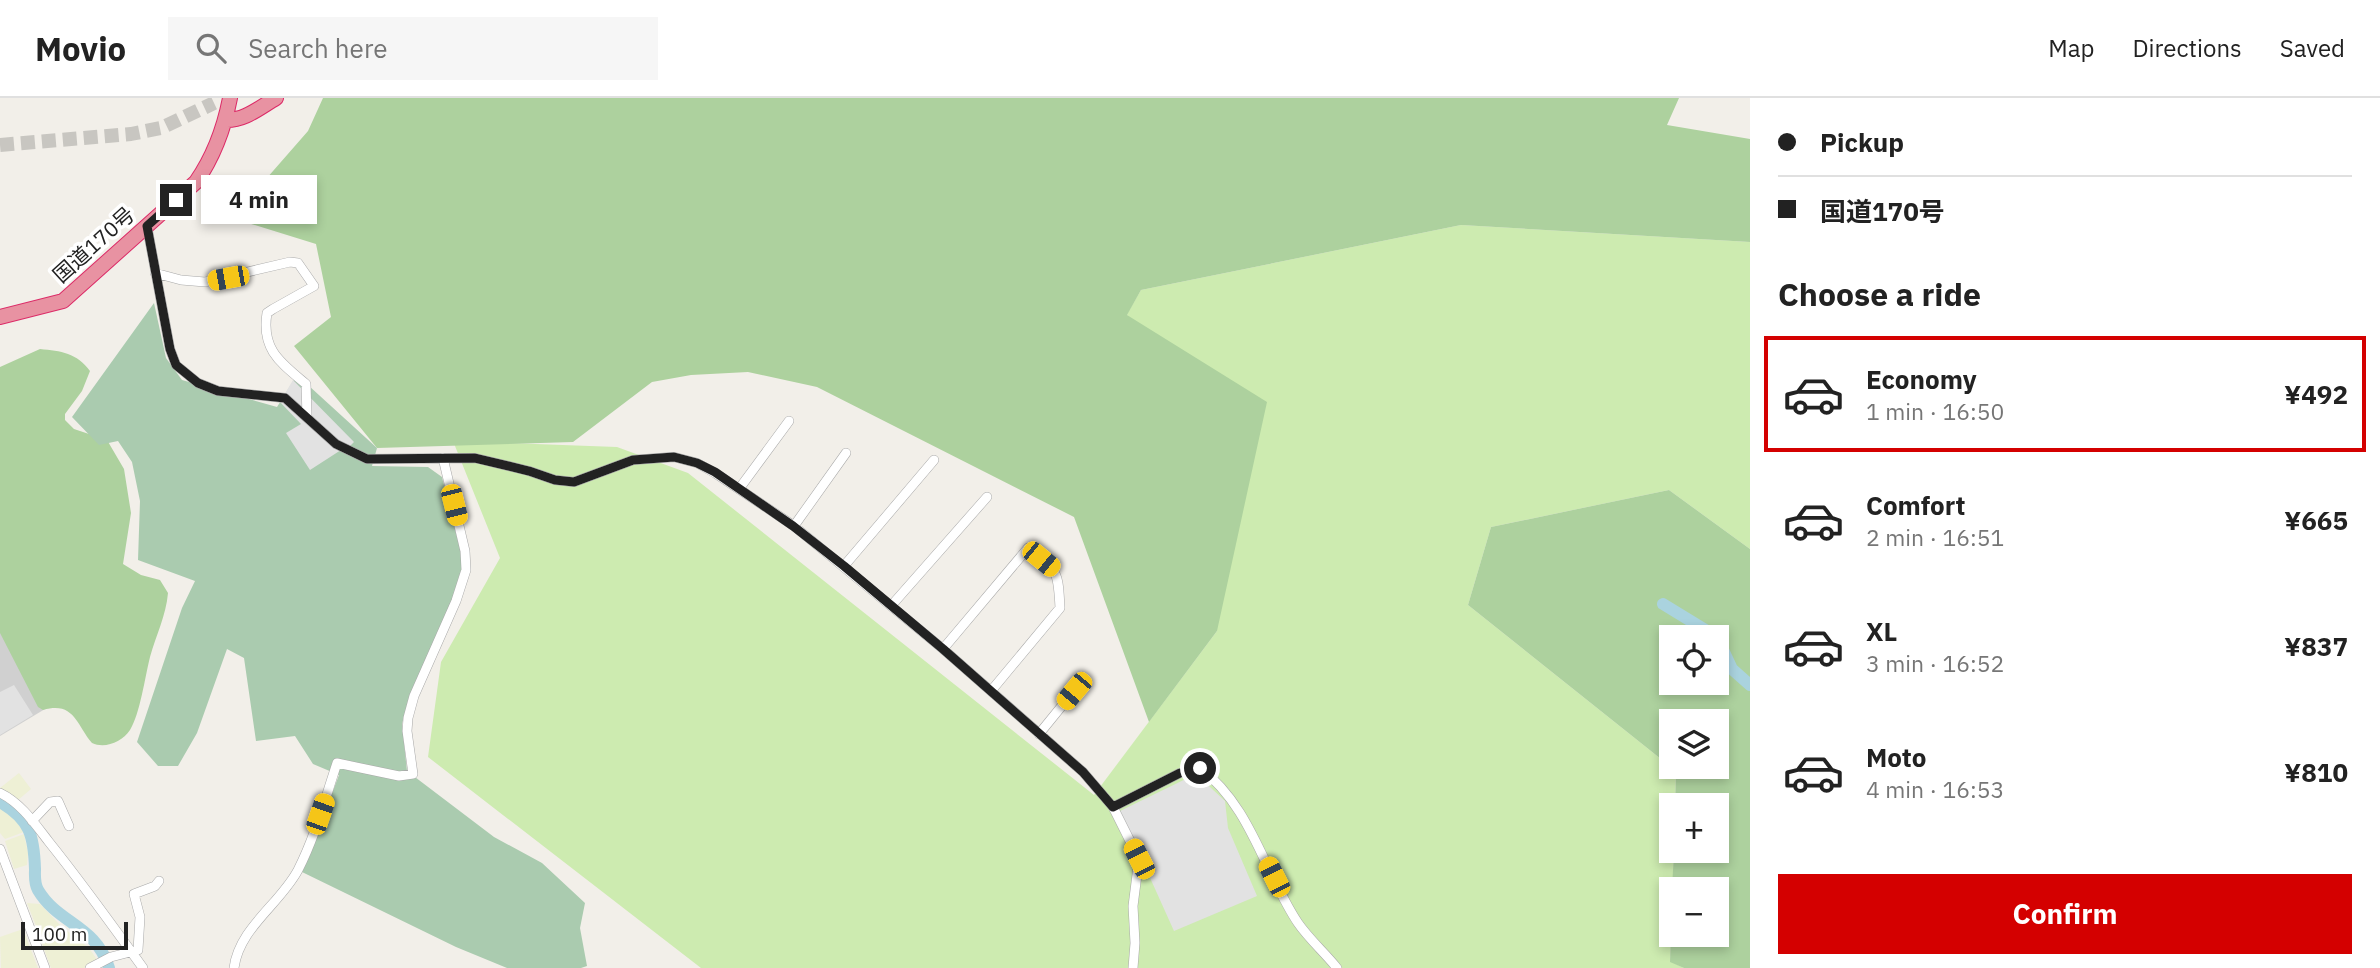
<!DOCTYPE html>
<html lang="en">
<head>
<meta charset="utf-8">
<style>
	body { margin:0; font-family:"IBM Plex Sans","Noto Sans JP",sans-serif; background:#f6f6f6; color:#222; height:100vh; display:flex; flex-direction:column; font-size:26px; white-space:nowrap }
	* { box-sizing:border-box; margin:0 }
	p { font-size:23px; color:#767676 }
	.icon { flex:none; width:38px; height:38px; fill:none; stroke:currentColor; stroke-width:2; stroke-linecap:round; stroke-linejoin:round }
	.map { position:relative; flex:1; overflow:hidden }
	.details { display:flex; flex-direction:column; background:#fff; width:630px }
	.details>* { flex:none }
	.guide { display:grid; align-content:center; height:154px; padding:0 28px; background:#fff }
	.fabs { position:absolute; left:1659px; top:527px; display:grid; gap:14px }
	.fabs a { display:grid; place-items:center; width:70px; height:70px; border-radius:0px; background:#fff; box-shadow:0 4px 10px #0003; font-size:35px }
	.scale { position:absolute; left:21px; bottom:18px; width:107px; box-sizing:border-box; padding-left:7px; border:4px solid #222; border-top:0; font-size:19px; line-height:24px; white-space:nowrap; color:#222; -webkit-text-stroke:5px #fff; paint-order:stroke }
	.end { position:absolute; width:32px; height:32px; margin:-16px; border:9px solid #222; background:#fff; box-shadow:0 0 0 4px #fff }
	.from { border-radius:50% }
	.bubble { position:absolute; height:49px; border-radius:0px; background:#fff; box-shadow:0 4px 10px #0003; font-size:23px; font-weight:800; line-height:49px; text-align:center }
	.car { position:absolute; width:21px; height:42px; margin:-21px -10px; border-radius:9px; box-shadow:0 0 5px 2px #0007; background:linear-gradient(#f5c518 24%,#345 0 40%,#f5c518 0 76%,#345 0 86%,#f5c518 0) }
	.guide b { display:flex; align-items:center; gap:24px; height:66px; font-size:26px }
	.guide b+b { border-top:2px solid #e0e0e0 }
	.guide i { width:18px; height:18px; background:#222 }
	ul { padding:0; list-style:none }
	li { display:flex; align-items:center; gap:21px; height:116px; margin:0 14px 10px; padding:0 14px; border:4px solid transparent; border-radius:0px }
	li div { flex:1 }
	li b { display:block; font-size:26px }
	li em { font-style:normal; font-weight:800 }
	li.active { border-color:#d40000 }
	li>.icon { width:63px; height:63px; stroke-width:1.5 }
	h2 { padding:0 28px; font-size:32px; line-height:84px }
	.button { display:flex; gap:14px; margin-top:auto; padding:14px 28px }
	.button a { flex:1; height:80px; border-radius:0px; background:#d40000; color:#fff; font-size:28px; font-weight:800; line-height:80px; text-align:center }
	header { display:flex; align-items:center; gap:42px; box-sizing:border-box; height:98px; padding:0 35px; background:#fff; border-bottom:2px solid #e0e0e0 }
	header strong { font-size:33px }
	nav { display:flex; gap:38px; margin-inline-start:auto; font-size:24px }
	.search { width:490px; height:63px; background:#f6f6f6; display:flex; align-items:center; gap:18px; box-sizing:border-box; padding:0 24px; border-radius:0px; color:#767676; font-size:26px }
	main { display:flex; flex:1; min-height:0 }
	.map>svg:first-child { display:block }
	.religious { fill:#d0d0d0 }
	.farmland { fill:#eef0d5 }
	.grass { fill:#cdebb0 }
	.forest { fill:#add19e; fill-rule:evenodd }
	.cemetery { fill:#aacbaf }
	.parking { fill:#e2e2e2 }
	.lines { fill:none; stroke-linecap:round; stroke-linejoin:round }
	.river { stroke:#aad3df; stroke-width:12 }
	.highway-tunnel { stroke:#c8c6c1; stroke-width:14; stroke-dasharray:14 7; stroke-linecap:butt }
	.minor-casing { stroke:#a9a9a9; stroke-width:10 }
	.highway-casing { stroke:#dc2a67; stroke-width:16 }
	.minor { stroke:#fff; stroke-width:9 }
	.highway { stroke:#e892a2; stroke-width:14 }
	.route { stroke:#222; stroke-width:9 }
	.labels { text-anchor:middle; stroke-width:7; stroke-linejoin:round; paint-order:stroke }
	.street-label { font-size:21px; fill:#222; stroke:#fff }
</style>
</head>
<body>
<header>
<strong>Movio</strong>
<div class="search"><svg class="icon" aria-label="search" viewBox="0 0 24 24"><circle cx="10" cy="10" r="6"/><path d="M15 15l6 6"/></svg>Search here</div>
<nav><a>Map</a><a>Directions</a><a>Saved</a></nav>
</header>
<main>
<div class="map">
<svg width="1750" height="870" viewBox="0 0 1750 870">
	<rect width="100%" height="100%" fill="#f2efe9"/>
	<path class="religious" d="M0,525l45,86 -45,27z"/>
	<path class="farmland" d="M19,675l12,16 -13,11 -18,-12z
		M0,709l14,10 10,15 -19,7 -5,-6z
		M24,736l4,19 -1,12 -13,4 -9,-28z
		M27,805l13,1 21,22 28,22 9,13 -13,7h-34l-10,-27 13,-8 -11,3 -7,-10z
		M23,831l15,39h-37l-1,-31z"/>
	<path class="grass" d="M1461,127l289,17v307l-81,-59 -178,37 -23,78 208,166 -1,34h-4v45l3,1 -4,110 14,7h-983l-273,-211 13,-95 59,-104 -47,-117 164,6 71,26 406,322 123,-164 -90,-317 14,-24z"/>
	<path class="forest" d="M323,0h1356l-12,27 83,14v103l-289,-17 -320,65 -14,25 140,87 -50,229 -68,91 -75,-205 -257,-130 -69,-15 -57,3 -39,7 -79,60 -196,6 -83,-102 37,-29 -15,-73 -84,-26 76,-87z
		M40,251c21,2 37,4 50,22l-8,20 -17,23v6l9,9 33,11 17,29 7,44 -8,51 18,11 19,5 8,13c-2,23 -12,42 -18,64 -5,20 -10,57 -20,73 -8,12 -25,19 -38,13 -16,-19 -18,-42 -49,-33l-5,-3 -38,-74v-266z
		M1669,392l81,59v419h-66l-14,-6 1,-41v13h46v-45h-45l2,-38 43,-1v-45h-42l1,-34 -208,-166 23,-78zM1717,539v45h-46v-45zM1717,623v45h-46v-45z"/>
	<path class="cemetery" d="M154,205l12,55 16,22 95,27 20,-32 80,73 -5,18 56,1 14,10 20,80 -2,28 -52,116 -6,23 5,47 87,66 48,26 43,40 -5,25 7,38 -6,2h-74l-51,-21 -154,-75 37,-97 -26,-11 -18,-28 -39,5 -12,-83 -17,-9 -30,84 -19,33h-20l-21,-24 45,-134 13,-27 -57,-21 2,-59 -8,-39 -14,-21 -19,4 -27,-28z"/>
	<path class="parking" d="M293,282l61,62 -9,9 -4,-1 -31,20 -24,-37 15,-9 -21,-22z
		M14,587l19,30 -33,20v-43z
		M1196,676l29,27 3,27 29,68 -83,35 -54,-120z"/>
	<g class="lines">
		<path class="river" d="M1663,506l54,33
			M1717,539l15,32 18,16
			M0,704c30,17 34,34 35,67 0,7 -1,14 3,21 20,34 58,35 71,78"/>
		<path class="highway-tunnel" d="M0,47l131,-11 30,-6 53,-25"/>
		<defs>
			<path id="minor" d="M147,128l23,123 6,16 22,18 20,8 67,7 51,46 31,15 108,-1 54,13 26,9 19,2 59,-22 41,-3 23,6 18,10 79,53 149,123 140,123 30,35 26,52 -6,47 2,37 -2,25
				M155,175l26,7 24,2 85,-20 8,1 16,23 -41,23 -6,4c-6,37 14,50 39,71l1,32
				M739,391l50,-68
				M794,428l52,-73
				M844,468l90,-106
				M891,508l96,-109
				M943,551l85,-101c30,25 30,21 32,60l-69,83
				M1039,636l35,-43
				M0,695c21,10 35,31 49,49 33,41 63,83 94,126
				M1113,709l67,-34 20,-5c51,38 64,104 98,155 11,16 27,30 39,45
				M32,723l18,-19 8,-1 11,25
				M0,751l45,119
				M90,870l21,-11 27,-7 2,-33 -6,-23 21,-8 4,-5
				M234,870c5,-40 46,-64 64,-98 17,-33 27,-71 39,-107l62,13 14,-2 -6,-43 1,-13 6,-22 42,-95 10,-31 -1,-19 -22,-93"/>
			<path id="highway" d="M225,22c19,1 34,-12 51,-22
				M0,219l63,-16 133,-119c18,-26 28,-53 34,-84"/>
		</defs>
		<use href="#minor" class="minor-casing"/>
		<use href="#highway" class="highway-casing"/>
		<use href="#minor" class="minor"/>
		<use href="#highway" class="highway"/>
	</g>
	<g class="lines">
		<path class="route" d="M176,102l-29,26 23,123 6,16 22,18 20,8 67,7 51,46 31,15 108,-1 54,13 26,9 19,2 59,-22 41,-3 23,6 18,9 78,54 51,40 99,83 140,123 30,35 67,-34 20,-5"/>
	</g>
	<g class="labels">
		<g class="street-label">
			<text transform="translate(94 147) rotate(-42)" y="7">国道170号</text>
		</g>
	</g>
</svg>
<div class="fabs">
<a><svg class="icon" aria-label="locate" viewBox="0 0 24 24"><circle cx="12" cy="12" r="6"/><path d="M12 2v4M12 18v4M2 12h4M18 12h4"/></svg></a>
<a><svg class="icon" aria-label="layers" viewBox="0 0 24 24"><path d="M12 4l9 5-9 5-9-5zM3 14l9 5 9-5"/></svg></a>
<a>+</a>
<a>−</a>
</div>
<div class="scale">100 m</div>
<i class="end from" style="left:1200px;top:670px"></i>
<i class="end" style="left:176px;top:102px"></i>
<div class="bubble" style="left:201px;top:77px;width:116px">4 min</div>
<i class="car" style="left:228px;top:180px;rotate:260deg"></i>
<i class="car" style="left:454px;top:407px;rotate:166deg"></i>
<i class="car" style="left:1041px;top:461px;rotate:129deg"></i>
<i class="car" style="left:1074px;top:593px;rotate:220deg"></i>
<i class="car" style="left:320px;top:716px;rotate:19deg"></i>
<i class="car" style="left:1139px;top:761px;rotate:333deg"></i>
<i class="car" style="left:1274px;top:779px;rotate:333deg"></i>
</div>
<section class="details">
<div class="guide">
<b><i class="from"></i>Pickup</b>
<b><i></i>国道170号</b>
</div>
<h2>Choose a ride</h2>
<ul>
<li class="active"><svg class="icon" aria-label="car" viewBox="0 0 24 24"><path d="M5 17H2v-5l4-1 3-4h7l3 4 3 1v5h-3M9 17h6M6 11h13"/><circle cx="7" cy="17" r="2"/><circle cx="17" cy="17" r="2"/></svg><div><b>Economy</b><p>1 min · 16:50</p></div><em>¥492</em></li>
<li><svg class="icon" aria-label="car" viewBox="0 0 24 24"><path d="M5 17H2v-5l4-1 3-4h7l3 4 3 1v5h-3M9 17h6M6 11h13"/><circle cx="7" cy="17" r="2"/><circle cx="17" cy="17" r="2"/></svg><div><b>Comfort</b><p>2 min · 16:51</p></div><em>¥665</em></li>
<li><svg class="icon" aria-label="car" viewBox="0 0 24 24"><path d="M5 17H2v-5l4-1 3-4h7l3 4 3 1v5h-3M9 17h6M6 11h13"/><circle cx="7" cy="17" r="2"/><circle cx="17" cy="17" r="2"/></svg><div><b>XL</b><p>3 min · 16:52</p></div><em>¥837</em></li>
<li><svg class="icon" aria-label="car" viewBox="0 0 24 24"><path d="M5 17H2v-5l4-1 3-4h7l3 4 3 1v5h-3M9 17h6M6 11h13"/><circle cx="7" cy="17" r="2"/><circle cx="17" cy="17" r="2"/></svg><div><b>Moto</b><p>4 min · 16:53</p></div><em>¥810</em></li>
</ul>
<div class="button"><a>Confirm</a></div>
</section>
</main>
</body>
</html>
